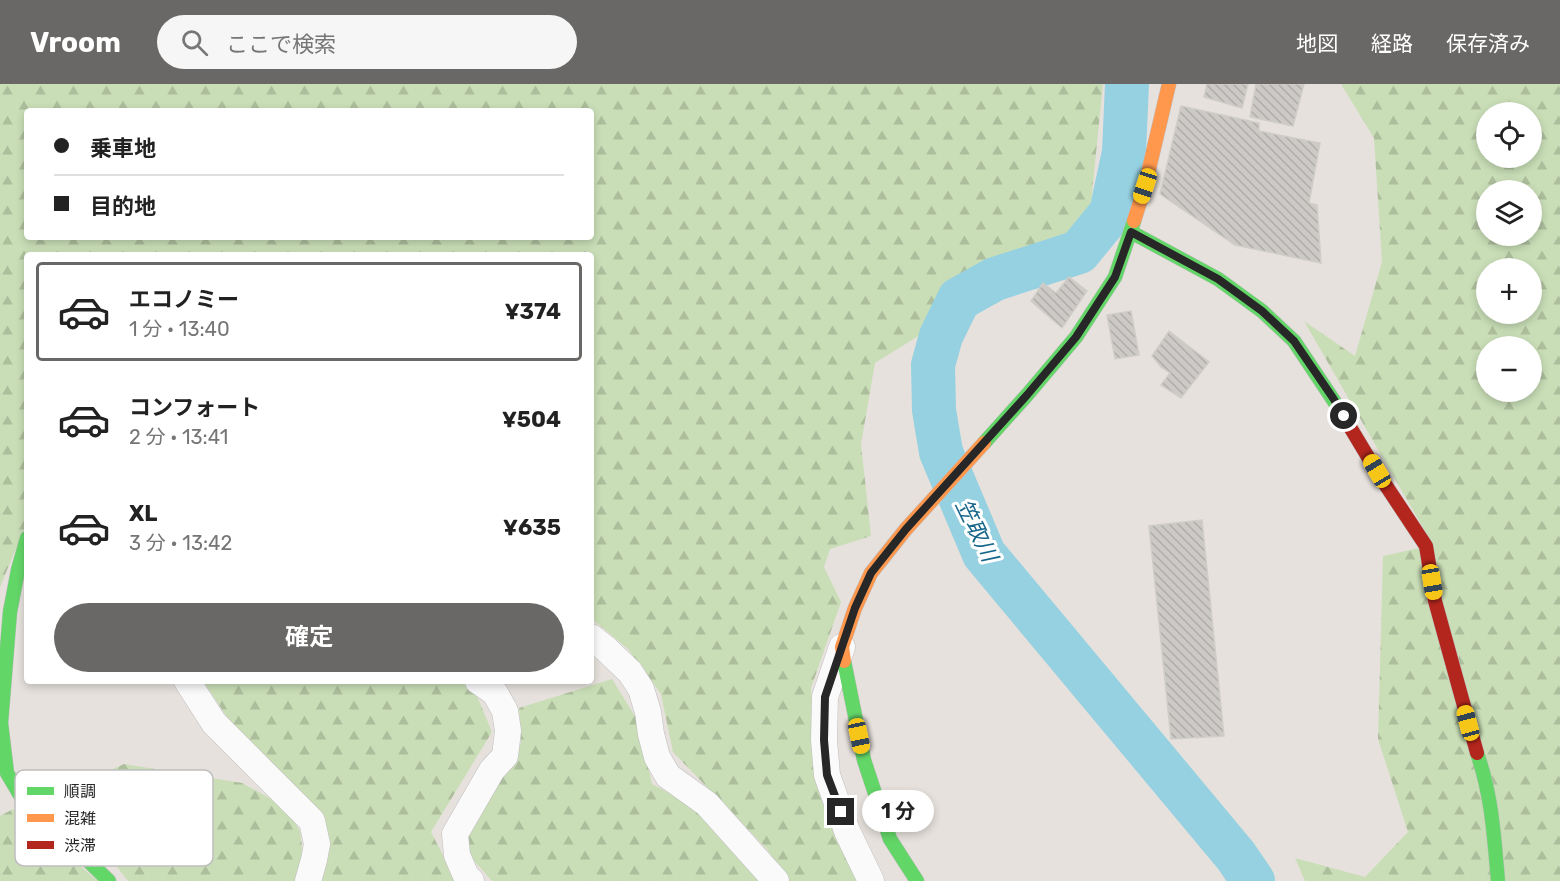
<!DOCTYPE html>
<html lang="ja">
<head>
<meta charset="utf-8">
<style>
	body { margin:0; font-family:Rubik,"Noto Sans JP",sans-serif; background:#f6f6f6; color:#222; height:100vh; display:flex; flex-direction:column; font-size:22px; white-space:nowrap }
	* { box-sizing:border-box; margin:0 }
	p { font-size:20px; color:#767676 }
	.icon { flex:none; width:33px; height:33px; fill:none; stroke:currentColor; stroke-width:2; stroke-linecap:round; stroke-linejoin:round }
	.map { position:relative; flex:1; overflow:hidden }
	.drawer { position:absolute; left:24px; top:168px; width:570px; height:432px; display:flex; flex-direction:column; background:#fff; border-radius:6px; box-shadow:0 3px 9px #0003 }
	.drawer>* { flex:none }
	.top-card { position:absolute; left:24px; top:24px; width:570px; height:132px; border-radius:6px; box-shadow:0 3px 9px #0003; display:grid; align-content:center; height:132px; padding:0 30px; background:#fff }
	.controls { position:absolute; left:1476px; top:18px; display:grid; gap:12px }
	.controls a { display:grid; place-items:center; width:66px; height:66px; border-radius:50%; background:#fff; box-shadow:0 3px 9px #0003; font-size:30px }
	.end { position:absolute; width:27px; height:27px; margin:-14px; border:8px solid #272727; background:#fff; box-shadow:0 0 0 3px #fff }
	.from { border-radius:50% }
	.bubble { position:absolute; height:42px; border-radius:21px; background:#fff; box-shadow:0 3px 9px #0003; font-size:20px; font-weight:700; line-height:42px; text-align:center }
	.car { position:absolute; width:18px; height:36px; margin:-18px -9px; border-radius:8px; box-shadow:0 0 4px 2px #0007; background:linear-gradient(#f5c518 24%,#345 0 40%,#f5c518 0 76%,#345 0 86%,#f5c518 0) }
	.top-card b { display:flex; align-items:center; gap:21px; height:57px; font-size:22px }
	.top-card b+b { border-top:2px solid #e0e0e0 }
	.top-card i { width:15px; height:15px; background:#222 }
	ul { padding:10px 0 0; list-style:none }
	li { display:flex; align-items:center; gap:18px; height:99px; margin:0 12px 9px; padding:0 18px; border:3px solid transparent; border-radius:6px }
	li div { flex:1 }
	li b { display:block; font-size:22px }
	li em { font-style:normal; font-weight:700 }
	li.current { border-color:#6a6866 }
	li>.icon { width:54px; height:54px; stroke-width:1.5 }
	.button { display:flex; gap:12px; margin-top:auto; padding:12px 30px }
	.button a { flex:1; height:69px; border-radius:36px; background:#6a6866; color:#fff; font-size:24px; font-weight:700; line-height:69px; text-align:center }
	header { display:flex; align-items:center; gap:36px; box-sizing:border-box; height:84px; padding:0 30px; background:#6a6866; color:#fff }
	header strong { font-size:28px }
	nav { display:flex; gap:33px; margin-inline-start:auto; font-size:21px }
	.search { width:420px; height:54px; background:#f6f6f6; display:flex; align-items:center; gap:15px; box-sizing:border-box; padding:0 21px; border-radius:33px; color:#767676; font-size:22px }
	.map>svg:first-child { display:block }
	.forest { fill:url(#forest-firs); fill-rule:evenodd }
	.lines { fill:none; stroke-linecap:round; stroke-linejoin:round }
	.river { stroke:#96d1e2; stroke-width:44 }
	.building { fill:url(#building-back-hatch); stroke:#d0cdc8; stroke-width:1.5 }
	.street-casing { stroke:#bfbdbe; stroke-width:27 }
	.fast-casing { stroke:#bfbdbe; stroke-width:15 }
	.slow-casing { stroke:#bfbdbe; stroke-width:15 }
	.jam-casing { stroke:#bfbdbe; stroke-width:15 }
	.street { stroke:#fbfafa; stroke-width:26 }
	.fast { stroke:#63d668; stroke-width:14 }
	.slow { stroke:#ff974d; stroke-width:14 }
	.jam { stroke:#b3261e; stroke-width:14 }
	.route { stroke:#272727; stroke-width:8 }
	.labels { text-anchor:middle; stroke-width:6; stroke-linejoin:round; paint-order:stroke }
	.water-label { font-size:22px; font-style:italic; fill:#17678b; stroke:#fff }
	.key { fill:#fff; stroke:#bebebe; stroke-width:1.5 }
	.key-label { font-size:16px; fill:#272727 }
</style>
</head>
<body>
<header>
<strong>Vroom</strong>
<div class="search"><svg class="icon" aria-label="search" viewBox="0 0 24 24"><circle cx="10" cy="10" r="6"/><path d="M15 15l6 6"/></svg>ここで検索</div>
<nav><a>地図</a><a>経路</a><a>保存済み</a></nav>
</header>
<div class="map">
<svg width="1560" height="797" viewBox="0 0 1560 797">
	<defs>
		<pattern id="forest-firs" width="22" height="20" patternUnits="userSpaceOnUse" patternTransform="scale(1.5)"><rect width="22" height="20" fill="#c9deb7"/><path d="M5 1l3.5 6h-7zM16 11l3.5 6h-7z" fill="#adbe9d"/></pattern>
		<pattern id="building-back-hatch" width="6" height="6" patternUnits="userSpaceOnUse" patternTransform="scale(1.5)"><rect width="6" height="6" fill="#ccc9c6"/><path d="M-1 5l2 2M0 0l6 6M5-1l2 2" fill="none" stroke="#afadaa"/></pattern>
	</defs>
	<rect width="100%" height="100%" fill="#e6e1dc"/>
	<path class="forest" d="M0,0h1103l-16,158 -64,29 -148,92 -14,81 10,92 -41,13 -6,18 17,35 -30,86 6,96 47,97h-76l-21,-32 -94,-97 -12,-58 -33,-45 -37,-31v-363h-564v267l-27,65zM27,27h564v126h-564z
		M1341,0h219v797h-255l-10,-23 70,19 43,-45 -30,-93 5,-183 50,-11 -129,-224 51,35 27,-94 -8,-124zM1486,28h46v46h-46zM1486,106h46v46h-46zM1486,184h46v46h-46zM1486,262h46v46h-46z
		M612,595l27,44 13,61 52,28 59,69h-271l-31,-35 60,-103 -2,-35z
		M203,597h258l16,15 15,36 -61,100 20,39 10,10h-141l8,-25 -6,-40 -89,-90z
		M124,680l118,19 44,24 14,24 4,31 -2,19h-174l-28,-36 -21,-60z
		M13,725l85,72h-98v-65z"/>
	<g class="lines">
		<path class="river" d="M1127,0l-3,68 -13,61 -32,39 -84,27 -36,20 -18,37 -8,29 1,45 7,42 43,102 252,302 17,25"/>
	</g>
	<path class="building" d="M1207,0h41l-6,24 -38,-11z
		M1256,0h48l-11,42 -43,-9z
		M1181,22l78,17v8l61,12 -11,60 8,2 4,58 -86,-18 -75,-51z
		M1069,193l18,14 -25,37 -31,-27 12,-18 13,10z
		M1131,227l8,44 -24,4 -8,-44z
		M1169,247l40,31 -28,36 -20,-13 9,-12 -9,-6 -9,-11z
		M1202,436l22,216 -53,3 -22,-213z"/>
	<g class="lines">
		<defs>
			<path id="street" d="M591,553l15,12 24,23 11,17 7,23 3,22 6,23 11,19 39,28 69,77
				M842,563l-17,50 -1,43 3,35 20,56 24,50
				M187,597l27,42 98,98 5,23 -3,16 -6,21
				M471,797l-5,-5 -9,-21 -2,-21 37,-64 13,-14 3,-25 -3,-20 -10,-18 -17,-12"/>
			<path id="fast" d="M1131,148l87,47 44,32 32,30 44,66
				M984,359l43,-48 49,-58 39,-60 19,-56
				M27,454l-9,32 -8,42 -9,111 6,50 13,22 89,86
				M844,577l20,99 26,79 27,42
				M1477,669c15,43 17,83 21,128"/>
			<path id="slow" d="M1134,137l11,-35 24,-102
				M844,577l-2,-14 13,-39 16,-35 35,-44 78,-86"/>
			<path id="jam" d="M1338,323l39,65 49,74 9,55 42,152"/>
		</defs>
		<use href="#street" class="street-casing"/>
		<use href="#fast" class="fast-casing"/>
		<use href="#slow" class="slow-casing"/>
		<use href="#jam" class="jam-casing"/>
		<use href="#street" class="street"/>
		<use href="#fast" class="fast"/>
		<use href="#slow" class="slow"/>
		<use href="#jam" class="jam"/>
	</g>
	<g class="lines">
		<path class="route" d="M841,728l-14,-37 -3,-35 1,-43 30,-89 16,-35 35,-44 121,-134 49,-58 39,-60 16,-45 87,47 44,32 32,30 39,57 11,18"/>
	</g>
	<g class="labels">
		<g class="water-label">
			<text transform="translate(977 446) rotate(64)" y="8">笠取川</text>
		</g>
	</g>
	<rect x="15" y="686" width="198" height="96" rx="9" class="key"/>
	<rect x="27" y="703" width="27" height="8" fill="#63d668"/>
	<rect x="27" y="730" width="27" height="8" fill="#ff974d"/>
	<rect x="27" y="757" width="27" height="8" fill="#b3261e"/>
	<g class="key-label">
		<text x="64" y="713">順調</text>
		<text x="64" y="740">混雑</text>
		<text x="64" y="767">渋滞</text>
	</g>
</svg>
<div class="controls">
<a><svg class="icon" aria-label="locate" viewBox="0 0 24 24"><circle cx="12" cy="12" r="6"/><path d="M12 2v4M12 18v4M2 12h4M18 12h4"/></svg></a>
<a><svg class="icon" aria-label="layers" viewBox="0 0 24 24"><path d="M12 4l9 5-9 5-9-5zM3 14l9 5 9-5"/></svg></a>
<a>+</a>
<a>−</a>
</div>
<i class="end from" style="left:1344px;top:332px"></i>
<i class="end" style="left:841px;top:728px"></i>
<div class="bubble" style="left:862px;top:706px;width:72px">1 分</div>
<i class="car" style="left:1145px;top:102px;rotate:198deg"></i>
<i class="car" style="left:1377px;top:387px;rotate:329deg"></i>
<i class="car" style="left:1432px;top:498px;rotate:171deg"></i>
<i class="car" style="left:1468px;top:639px;rotate:345deg"></i>
<i class="car" style="left:859px;top:652px;rotate:168deg"></i>
<div class="top-card">
<b><i class="from"></i>乗車地</b>
<b><i></i>目的地</b>
</div>
<section class="drawer">
<ul>
<li class="current"><svg class="icon" aria-label="car" viewBox="0 0 24 24"><path d="M5 17H2v-5l4-1 3-4h7l3 4 3 1v5h-3M9 17h6M6 11h13"/><circle cx="7" cy="17" r="2"/><circle cx="17" cy="17" r="2"/></svg><div><b>エコノミー</b><p>1 分 · 13:40</p></div><em>¥374</em></li>
<li><svg class="icon" aria-label="car" viewBox="0 0 24 24"><path d="M5 17H2v-5l4-1 3-4h7l3 4 3 1v5h-3M9 17h6M6 11h13"/><circle cx="7" cy="17" r="2"/><circle cx="17" cy="17" r="2"/></svg><div><b>コンフォート</b><p>2 分 · 13:41</p></div><em>¥504</em></li>
<li><svg class="icon" aria-label="car" viewBox="0 0 24 24"><path d="M5 17H2v-5l4-1 3-4h7l3 4 3 1v5h-3M9 17h6M6 11h13"/><circle cx="7" cy="17" r="2"/><circle cx="17" cy="17" r="2"/></svg><div><b>XL</b><p>3 分 · 13:42</p></div><em>¥635</em></li>
</ul>
<div class="button"><a>確定</a></div>
</section>
</div>
</body>
</html>
